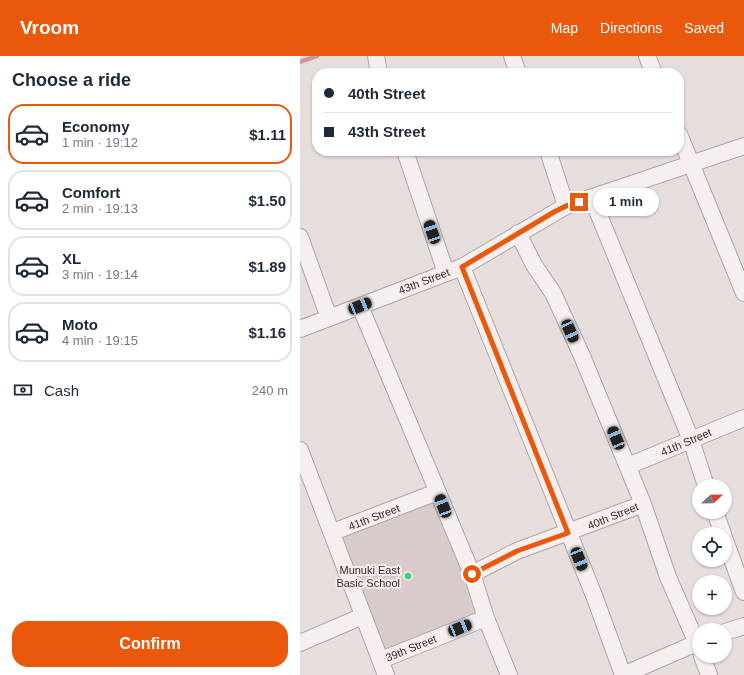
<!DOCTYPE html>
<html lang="en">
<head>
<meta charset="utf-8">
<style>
	body { margin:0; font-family:Arial,sans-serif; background:#f6f6f7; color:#1f2937; height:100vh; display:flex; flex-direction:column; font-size:15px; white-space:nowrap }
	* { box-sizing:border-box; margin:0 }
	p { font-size:13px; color:#747a83 }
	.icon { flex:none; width:22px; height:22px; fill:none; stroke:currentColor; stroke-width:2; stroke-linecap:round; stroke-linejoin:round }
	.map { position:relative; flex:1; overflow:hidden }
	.side { display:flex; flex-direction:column; background:#fff; width:300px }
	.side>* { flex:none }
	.hud { position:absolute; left:12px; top:12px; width:372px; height:88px; border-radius:16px; box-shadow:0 1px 3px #0004; display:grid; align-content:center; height:88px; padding:0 12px; background:#fff }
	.needle { width:26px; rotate:68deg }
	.fabs { position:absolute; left:392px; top:423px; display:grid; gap:8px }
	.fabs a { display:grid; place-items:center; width:40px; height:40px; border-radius:50%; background:#fff; box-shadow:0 1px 3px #0004; font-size:20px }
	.end { position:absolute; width:18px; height:18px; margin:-9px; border:5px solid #ea580c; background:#fff; box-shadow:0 0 0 2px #fff }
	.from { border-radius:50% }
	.bubble { position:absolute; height:28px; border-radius:14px; background:#fff; box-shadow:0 1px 3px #0004; font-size:13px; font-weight:700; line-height:28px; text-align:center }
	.car { position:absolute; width:12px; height:24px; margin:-12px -6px; border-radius:5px; box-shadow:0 0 3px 1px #0007; background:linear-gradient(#222 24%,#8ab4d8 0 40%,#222 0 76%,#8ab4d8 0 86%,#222 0) }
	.hud b { display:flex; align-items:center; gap:14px; height:38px; font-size:15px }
	.hud b+b { border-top:1px solid #e0e1e3 }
	.hud i { width:10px; height:10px; background:#1f2937 }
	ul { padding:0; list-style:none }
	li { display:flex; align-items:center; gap:12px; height:60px; margin:0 8px 6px; padding:0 4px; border:2px solid #e0e1e3; border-radius:16px }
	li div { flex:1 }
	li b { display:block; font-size:15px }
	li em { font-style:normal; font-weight:700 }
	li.current { border-color:#ea580c }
	li>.icon { width:36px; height:36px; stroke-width:1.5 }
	h2 { padding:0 12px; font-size:18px; line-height:48px }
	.pay { display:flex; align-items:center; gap:10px; height:44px; padding:0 12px; font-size:15px }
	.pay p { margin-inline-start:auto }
	.primary-button { display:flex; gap:8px; margin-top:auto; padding:8px 12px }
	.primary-button a { flex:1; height:46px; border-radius:16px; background:#ea580c; color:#fff; font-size:16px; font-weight:700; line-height:46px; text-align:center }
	header { display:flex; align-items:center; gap:24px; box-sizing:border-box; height:56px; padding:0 20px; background:#ea580c; color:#fff }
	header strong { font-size:19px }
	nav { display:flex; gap:22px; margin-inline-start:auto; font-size:14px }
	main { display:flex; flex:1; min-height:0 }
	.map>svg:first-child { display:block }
	.built { fill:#d8ccca }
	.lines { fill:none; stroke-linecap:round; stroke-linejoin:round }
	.stream { stroke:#c69a97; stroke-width:4.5 }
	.minor-casing { stroke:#b0a4a2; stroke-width:18 }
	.minor { stroke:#f5f0ef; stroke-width:16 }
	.route { stroke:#ea580c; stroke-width:5 }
	.poi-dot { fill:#41cc78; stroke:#f4edeb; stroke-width:1.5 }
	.labels { text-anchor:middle; stroke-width:4; stroke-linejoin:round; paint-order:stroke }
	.street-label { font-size:11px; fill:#3c2a26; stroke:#f4edeb }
	.poi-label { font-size:11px; fill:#3c2a26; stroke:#f4edeb; text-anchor:end }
</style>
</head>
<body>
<header>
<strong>Vroom</strong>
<nav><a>Map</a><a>Directions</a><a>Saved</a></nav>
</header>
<main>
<section class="side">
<h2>Choose a ride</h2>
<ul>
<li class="current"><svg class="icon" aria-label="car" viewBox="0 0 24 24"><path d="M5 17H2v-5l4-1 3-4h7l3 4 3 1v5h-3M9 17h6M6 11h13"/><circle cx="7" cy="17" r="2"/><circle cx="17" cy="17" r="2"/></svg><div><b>Economy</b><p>1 min · 19:12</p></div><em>$1.11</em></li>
<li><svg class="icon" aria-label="car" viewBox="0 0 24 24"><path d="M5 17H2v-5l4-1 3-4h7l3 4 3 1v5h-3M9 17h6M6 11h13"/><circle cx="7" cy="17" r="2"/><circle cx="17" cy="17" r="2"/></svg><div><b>Comfort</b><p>2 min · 19:13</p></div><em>$1.50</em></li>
<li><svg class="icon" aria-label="car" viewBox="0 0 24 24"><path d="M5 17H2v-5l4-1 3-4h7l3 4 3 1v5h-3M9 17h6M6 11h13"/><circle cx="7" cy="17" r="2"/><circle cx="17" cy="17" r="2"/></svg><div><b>XL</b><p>3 min · 19:14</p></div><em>$1.89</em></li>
<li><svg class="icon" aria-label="car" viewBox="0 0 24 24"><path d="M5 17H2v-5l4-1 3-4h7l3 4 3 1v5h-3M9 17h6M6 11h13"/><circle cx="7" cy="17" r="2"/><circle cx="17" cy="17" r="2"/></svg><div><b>Moto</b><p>4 min · 19:15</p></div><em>$1.16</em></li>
</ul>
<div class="pay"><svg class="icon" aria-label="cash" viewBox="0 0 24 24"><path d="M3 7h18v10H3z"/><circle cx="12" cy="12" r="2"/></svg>Cash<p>240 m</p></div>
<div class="primary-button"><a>Confirm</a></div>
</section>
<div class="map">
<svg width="444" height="619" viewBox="0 0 444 619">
	<rect width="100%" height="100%" fill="#e6dedc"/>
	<path class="built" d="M135,445l44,113 -97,42 -43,-118z"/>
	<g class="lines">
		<path class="stream" d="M0,6l17,-6"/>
		<defs>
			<path id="minor" d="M76,0l3,17
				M212,0l6,17
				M347,0l7,17
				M379,78l65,159
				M105,95l41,122
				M248,95l18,55
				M292,142l99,242 15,46
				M218,177l16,32 19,28 29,63 61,148 25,73 31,71
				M0,181l29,81
				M162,211l133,331 28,77
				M60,250l112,268 14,44 23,57
				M0,273l162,-62 104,-61 178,-60
				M0,394l86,225
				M328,410l116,-48
				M415,456l8,22
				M33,476l104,-40
				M425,484l19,52
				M172,518l45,-23 126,-47
				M425,576l19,-6
				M0,587l63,-27
				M402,600l7,19
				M81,604l105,-42
				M323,619l76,-33"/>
		</defs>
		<use href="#minor" class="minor-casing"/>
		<use href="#minor" class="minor"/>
	</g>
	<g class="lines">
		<path class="route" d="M172,518l45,-23 51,-18 -106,-266 92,-55 12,-6 13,-4"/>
	</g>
	<circle class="poi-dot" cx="108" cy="520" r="4"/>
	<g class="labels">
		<g class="street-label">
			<text transform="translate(124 225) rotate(-21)" y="4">43th Street</text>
			<text transform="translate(386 386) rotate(-23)" y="4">41th Street</text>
			<text transform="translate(313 460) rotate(-22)" y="4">40th Street</text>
			<text transform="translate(74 461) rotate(-21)" y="4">41th Street</text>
			<text transform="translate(111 592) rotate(-22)" y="4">39th Street</text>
		</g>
		<g class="poi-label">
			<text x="100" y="518">Munuki East<tspan x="100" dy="13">Basic School</tspan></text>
		</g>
	</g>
</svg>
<div class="fabs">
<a><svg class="needle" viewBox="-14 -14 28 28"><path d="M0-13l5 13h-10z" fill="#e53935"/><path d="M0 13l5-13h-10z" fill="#747a83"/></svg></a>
<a><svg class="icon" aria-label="locate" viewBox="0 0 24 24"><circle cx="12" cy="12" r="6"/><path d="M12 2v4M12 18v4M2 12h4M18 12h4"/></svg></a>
<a>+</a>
<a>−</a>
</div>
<i class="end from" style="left:172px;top:518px"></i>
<i class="end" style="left:279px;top:146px"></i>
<div class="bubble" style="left:293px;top:132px;width:66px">1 min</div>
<i class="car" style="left:132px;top:176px;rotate:341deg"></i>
<i class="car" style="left:60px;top:250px;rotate:68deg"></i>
<i class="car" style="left:270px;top:275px;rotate:156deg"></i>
<i class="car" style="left:316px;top:382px;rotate:337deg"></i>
<i class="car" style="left:143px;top:450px;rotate:339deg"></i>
<i class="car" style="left:279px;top:503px;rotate:158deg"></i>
<i class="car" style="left:160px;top:572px;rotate:68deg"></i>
<div class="hud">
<b><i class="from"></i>40th Street</b>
<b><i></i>43th Street</b>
</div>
</div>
</main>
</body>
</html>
